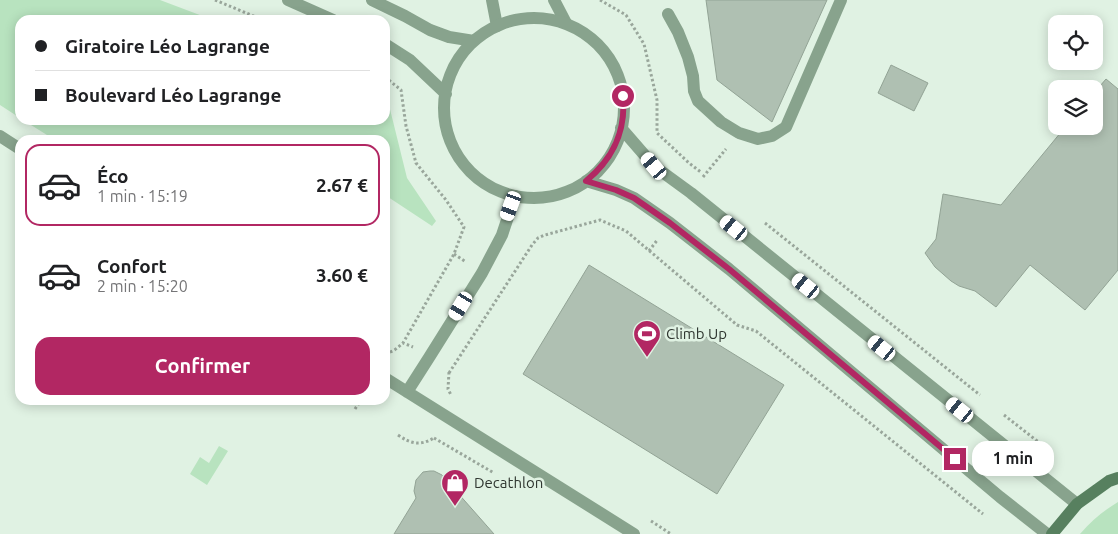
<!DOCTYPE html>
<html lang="fr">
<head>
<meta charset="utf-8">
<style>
	body { margin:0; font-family:Ubuntu,sans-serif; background:#f2f2f2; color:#202124; height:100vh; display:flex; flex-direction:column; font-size:19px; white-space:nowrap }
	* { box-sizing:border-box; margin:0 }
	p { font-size:16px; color:#757577 }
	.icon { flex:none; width:28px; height:28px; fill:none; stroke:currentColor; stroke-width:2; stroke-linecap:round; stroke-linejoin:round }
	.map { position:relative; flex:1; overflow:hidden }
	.details { position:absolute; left:15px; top:135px; width:375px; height:270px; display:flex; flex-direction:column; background:#fff; border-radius:15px; box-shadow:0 2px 12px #0003 }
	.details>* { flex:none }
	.guide { position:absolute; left:15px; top:15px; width:375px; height:110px; border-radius:15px; box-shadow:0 2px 12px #0003; display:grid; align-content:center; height:110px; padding:0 20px; background:#fff }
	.fabs { position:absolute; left:1048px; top:15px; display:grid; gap:10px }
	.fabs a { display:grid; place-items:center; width:55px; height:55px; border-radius:10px; background:#fff; box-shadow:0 2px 12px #0003; font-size:25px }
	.end { position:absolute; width:22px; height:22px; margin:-11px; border:6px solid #b22763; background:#fff; box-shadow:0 0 0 2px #fff }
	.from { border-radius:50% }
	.bubble { position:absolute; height:35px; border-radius:15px; background:#fff; box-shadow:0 2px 12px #0003; font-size:16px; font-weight:600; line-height:35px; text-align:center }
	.car { position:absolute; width:15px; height:30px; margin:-15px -8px; border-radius:6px; box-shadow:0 0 4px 1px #0007; background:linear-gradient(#fff 24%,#345 0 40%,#fff 0 76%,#345 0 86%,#fff 0) }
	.guide b { display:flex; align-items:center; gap:18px; height:48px; font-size:19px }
	.guide b+b { border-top:1px solid #e0e0e0 }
	.guide i { width:12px; height:12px; background:#202124 }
	ul { padding:9px 0 0; list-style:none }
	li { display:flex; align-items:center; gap:15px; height:82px; margin:0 10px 8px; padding:0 10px; border:2px solid transparent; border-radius:15px }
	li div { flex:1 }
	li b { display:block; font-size:19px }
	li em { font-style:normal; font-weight:600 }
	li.on { border-color:#b22763 }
	li>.icon { width:45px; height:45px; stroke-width:1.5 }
	.primary-button { display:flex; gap:10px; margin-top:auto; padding:10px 20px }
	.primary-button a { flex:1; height:58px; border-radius:15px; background:#b22763; color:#fff; font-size:20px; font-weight:600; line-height:58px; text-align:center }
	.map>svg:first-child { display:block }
	.green { fill:#b8e3bf }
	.building { fill:#afc0b2; stroke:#92a395 }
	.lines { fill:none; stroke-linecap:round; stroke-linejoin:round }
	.path { stroke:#99a69b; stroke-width:3; stroke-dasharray:2.5 2.5; stroke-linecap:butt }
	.service { stroke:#88a38d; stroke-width:12 }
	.minor { stroke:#88a38d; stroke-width:12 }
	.tertiary { stroke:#88a38d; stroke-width:12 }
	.secondary { stroke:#57805f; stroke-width:12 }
	.route { stroke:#b22763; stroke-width:6 }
	.labels { text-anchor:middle; stroke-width:5; stroke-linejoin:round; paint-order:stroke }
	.poi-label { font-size:15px; fill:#2f3630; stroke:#e0f2e3; text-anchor:start }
</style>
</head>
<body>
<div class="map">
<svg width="1118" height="534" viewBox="0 0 1118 534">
	<rect width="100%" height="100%" fill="#e0f2e3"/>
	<path class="green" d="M0,0h160l53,20h-193v98l-20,-13z
		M385,96l2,1 20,81 29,43 -4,5 -47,-31v-55h-330l-32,-20h362z
		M219,446l9,5 -21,34 -17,-11 10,-17 9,6z
		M1118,502v32h-38c11,-13 23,-23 38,-32z"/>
	<path class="building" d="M706,0h121l-55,122 -55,-42z
		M891,65l37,18 -14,28 -36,-18z
		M1106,79l12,10v181l-33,40 -55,-45 -34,42 -21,-16 -16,-5 -8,-5 -16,-14 -10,-14 11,-14 7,-45 58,11 65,-79h28v-33z
		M589,265l195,120 -67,109 -194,-120z
		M430,471h4l8,4 52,59h-100l22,-36 -2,-7 2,-11 7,-8z"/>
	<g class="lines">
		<path class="path" d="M215,0l48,20
			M600,0l26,15 18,29 13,56v33l32,30 13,10
			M385,77l16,13 5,36 10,37 30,37 18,27 -10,27 -51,89
			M703,177l23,-28
			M765,223l215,172
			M649,251l9,-12
			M454,254l12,8
			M385,352c7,2 13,-5 18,-9l10,4
			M449,372l-1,17 3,6
			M449,373l83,-128 6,-7 7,-3 55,-15 26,11 111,94 19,6 227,183
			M355,409l6,-9
			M1004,415l37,29
			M398,435c13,9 22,11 36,3
			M434,438l60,35
			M651,521l20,13"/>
		<path class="service" d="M554,0l12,23
			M668,14l10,18 10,25 5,19 1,15 4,10 23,21 18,11 19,6 14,-3 14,-9 55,-127
			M0,136l20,13
			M385,378l249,156
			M407,392l23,-36 52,-83 20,-38 13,-39"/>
		<path class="minor" d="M492,0l5,26"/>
		<path class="tertiary" d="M288,0l45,20
			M372,0l33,16 25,14 19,7 25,4
			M444 108a90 90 0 1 1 180 0a90 90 0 1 1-180 0Z
			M385,44l25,16 36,34
			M621,128l33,38 37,27 386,311
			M586,181l30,9 18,8 36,25 59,46 271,228 47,37"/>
		<path class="secondary" d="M1052,534l25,-30 32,-23 9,-3"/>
	</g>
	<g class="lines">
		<path class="route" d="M623,96c3,35 -9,62 -37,85l30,9 18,8 36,25 59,46 226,190"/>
	</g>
	<defs>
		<symbol id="stadium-pin" viewBox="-11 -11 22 30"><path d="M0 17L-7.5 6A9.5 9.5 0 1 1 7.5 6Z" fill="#b22763" stroke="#e0f2e3"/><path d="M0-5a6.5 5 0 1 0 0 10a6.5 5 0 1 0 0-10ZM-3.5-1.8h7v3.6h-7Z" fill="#fff"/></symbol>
		<symbol id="shop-pin" viewBox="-11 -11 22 30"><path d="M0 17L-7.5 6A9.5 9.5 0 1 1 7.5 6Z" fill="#b22763" stroke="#e0f2e3"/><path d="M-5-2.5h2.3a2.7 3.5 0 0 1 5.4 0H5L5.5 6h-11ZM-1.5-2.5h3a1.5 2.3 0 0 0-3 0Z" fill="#fff"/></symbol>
	</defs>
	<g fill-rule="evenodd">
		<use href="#stadium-pin" x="631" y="318" width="32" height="43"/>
		<use href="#shop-pin" x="439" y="467" width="32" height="43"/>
	</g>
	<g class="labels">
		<g class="poi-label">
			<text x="666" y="339">Climb Up</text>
			<text x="474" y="488">Decathlon</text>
		</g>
	</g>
</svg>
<div class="fabs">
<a><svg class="icon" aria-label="locate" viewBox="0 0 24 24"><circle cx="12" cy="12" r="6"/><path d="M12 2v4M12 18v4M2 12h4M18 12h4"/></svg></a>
<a><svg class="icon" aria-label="layers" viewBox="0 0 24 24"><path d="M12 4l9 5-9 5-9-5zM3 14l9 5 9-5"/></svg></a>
</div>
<i class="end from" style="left:623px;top:96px"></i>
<i class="end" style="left:955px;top:459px"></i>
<div class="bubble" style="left:972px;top:441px;width:82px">1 min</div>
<i class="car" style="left:654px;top:166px;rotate:320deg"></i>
<i class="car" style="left:511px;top:206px;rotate:200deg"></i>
<i class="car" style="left:734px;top:228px;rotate:309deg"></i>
<i class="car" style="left:806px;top:286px;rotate:309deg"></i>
<i class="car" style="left:461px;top:306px;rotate:211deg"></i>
<i class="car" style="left:882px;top:348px;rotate:309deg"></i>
<i class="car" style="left:960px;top:410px;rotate:309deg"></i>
<div class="guide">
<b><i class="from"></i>Giratoire Léo Lagrange</b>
<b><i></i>Boulevard Léo Lagrange</b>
</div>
<section class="details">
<ul>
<li class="on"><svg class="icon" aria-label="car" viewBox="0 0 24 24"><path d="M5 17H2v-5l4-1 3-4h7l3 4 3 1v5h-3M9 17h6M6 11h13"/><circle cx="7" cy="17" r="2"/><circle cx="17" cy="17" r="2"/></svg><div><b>Éco</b><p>1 min · 15:19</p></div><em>2.67 €</em></li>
<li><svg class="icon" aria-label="car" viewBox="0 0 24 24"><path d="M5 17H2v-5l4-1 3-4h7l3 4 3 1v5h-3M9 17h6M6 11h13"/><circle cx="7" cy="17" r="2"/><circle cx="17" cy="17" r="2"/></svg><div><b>Confort</b><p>2 min · 15:20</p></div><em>3.60 €</em></li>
</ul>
<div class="primary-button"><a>Confirmer</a></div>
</section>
</div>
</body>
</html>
